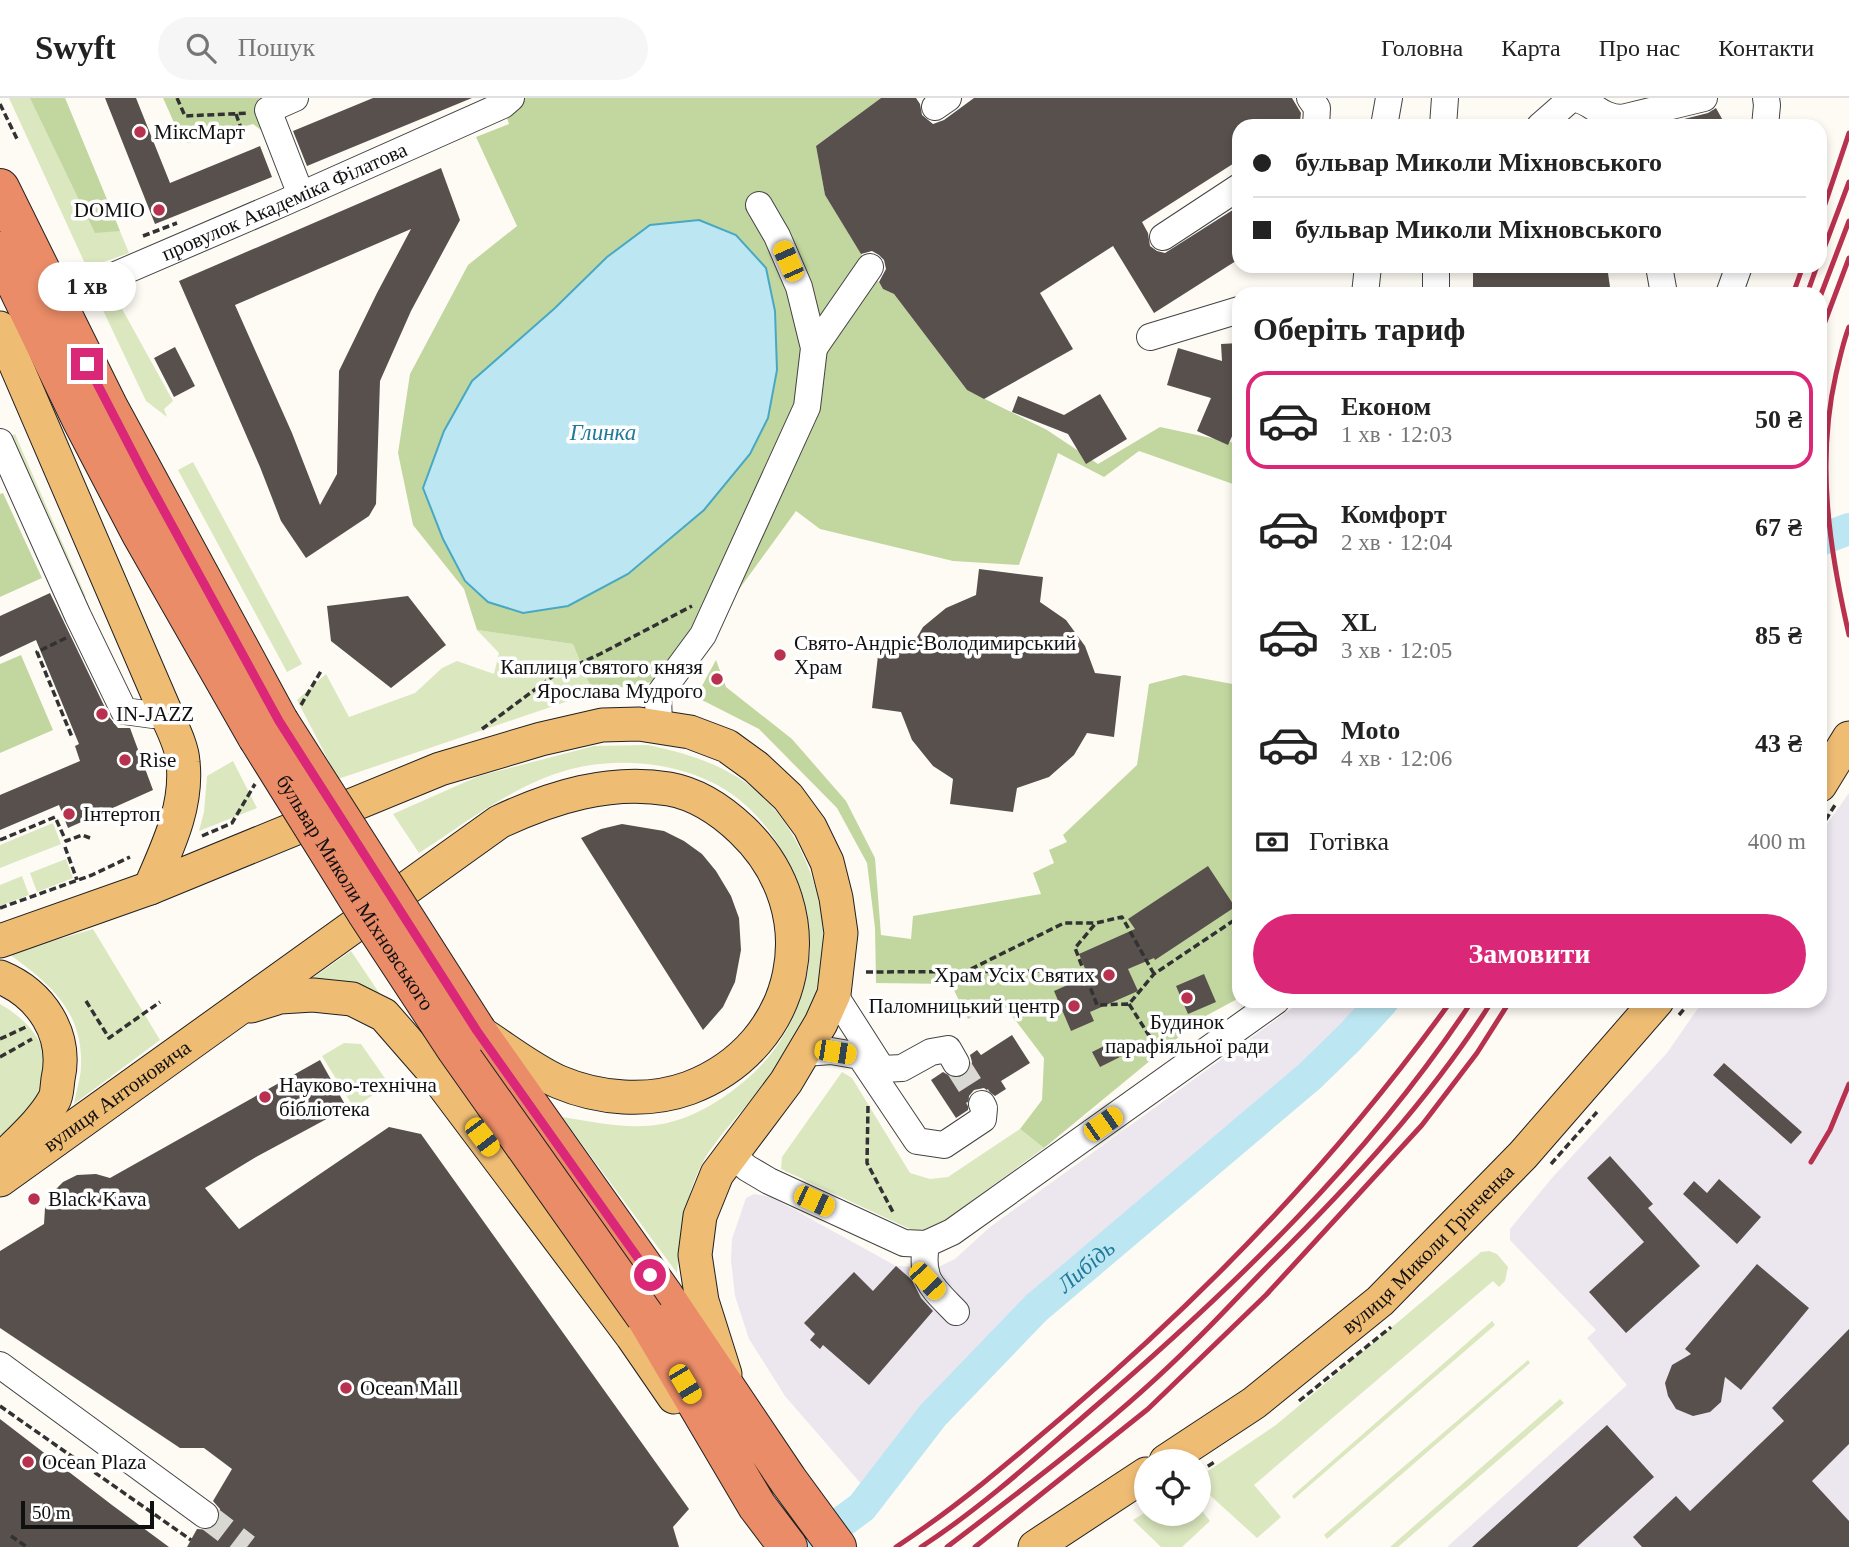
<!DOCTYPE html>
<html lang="uk">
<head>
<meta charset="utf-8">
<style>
	body { margin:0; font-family:Georgia,serif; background:#f6f6f6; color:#222; height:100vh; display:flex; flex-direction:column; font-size:26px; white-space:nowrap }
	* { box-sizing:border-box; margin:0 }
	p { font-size:23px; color:#767676 }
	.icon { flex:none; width:38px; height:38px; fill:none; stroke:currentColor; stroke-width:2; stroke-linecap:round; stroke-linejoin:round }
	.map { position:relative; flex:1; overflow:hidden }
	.drawer { position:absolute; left:1232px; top:189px; width:595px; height:721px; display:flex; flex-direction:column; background:#fff; border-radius:21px; box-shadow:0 4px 10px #0003 }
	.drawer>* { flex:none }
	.hud { position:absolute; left:1232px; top:21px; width:595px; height:154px; border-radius:21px; box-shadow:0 4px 10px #0003; display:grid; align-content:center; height:154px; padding:0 21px; background:#fff }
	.fabs { position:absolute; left:1134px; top:1351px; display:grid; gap:14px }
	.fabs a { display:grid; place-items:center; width:77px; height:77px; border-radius:50%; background:#fff; box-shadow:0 4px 10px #0003; font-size:35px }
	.scale { position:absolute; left:21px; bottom:18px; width:133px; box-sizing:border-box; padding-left:7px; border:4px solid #101010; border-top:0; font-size:19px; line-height:24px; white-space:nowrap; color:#101010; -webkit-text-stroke:5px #fff; paint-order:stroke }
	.end { position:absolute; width:32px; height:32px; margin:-16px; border:9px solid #db2777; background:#fff; box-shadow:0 0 0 4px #fff }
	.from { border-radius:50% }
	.bubble { position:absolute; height:49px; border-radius:24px; background:#fff; box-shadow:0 4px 10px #0003; font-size:23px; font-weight:800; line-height:49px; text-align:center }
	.car { position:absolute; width:21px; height:42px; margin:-21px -10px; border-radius:9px; box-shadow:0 0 5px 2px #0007; background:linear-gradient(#f5c518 24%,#345 0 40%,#f5c518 0 76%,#345 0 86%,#f5c518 0) }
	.hud b { display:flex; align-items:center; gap:24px; height:66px; font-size:26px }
	.hud b+b { border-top:2px solid #e0e0e0 }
	.hud i { width:18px; height:18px; background:#222 }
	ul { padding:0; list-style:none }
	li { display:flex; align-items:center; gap:21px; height:98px; margin:0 14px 10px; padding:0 7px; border:4px solid transparent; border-radius:21px }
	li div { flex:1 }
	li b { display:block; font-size:26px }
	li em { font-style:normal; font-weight:800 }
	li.selected { border-color:#db2777 }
	li>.icon { width:63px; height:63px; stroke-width:1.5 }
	h2 { padding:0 21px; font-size:32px; line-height:84px }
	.pay { display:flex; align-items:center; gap:18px; height:77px; padding:0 21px; font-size:26px }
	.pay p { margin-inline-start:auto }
	.primary-button { display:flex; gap:14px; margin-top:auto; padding:14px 21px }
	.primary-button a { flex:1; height:80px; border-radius:42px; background:#db2777; color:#fff; font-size:28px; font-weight:800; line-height:80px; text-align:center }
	header { display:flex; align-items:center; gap:42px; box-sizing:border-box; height:98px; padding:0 35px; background:#fff; border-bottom:2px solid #e0e0e0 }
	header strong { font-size:33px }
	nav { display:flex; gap:38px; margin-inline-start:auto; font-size:24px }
	.search { width:490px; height:63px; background:#f6f6f6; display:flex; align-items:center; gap:18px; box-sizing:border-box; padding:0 24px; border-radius:38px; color:#767676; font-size:26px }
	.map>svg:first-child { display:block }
	.industrial { fill:#ece6ee }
	.green { fill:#dbe7bf }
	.forest { fill:#c2d7a0; fill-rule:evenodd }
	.water { fill:#bce7f2; stroke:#48a8c4; stroke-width:2 }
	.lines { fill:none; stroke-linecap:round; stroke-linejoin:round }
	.river { stroke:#bce7f2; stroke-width:32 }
	.building { fill:#58504d; fill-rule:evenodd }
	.minor-tunnel { stroke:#dad8d3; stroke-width:26; stroke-dasharray:26 13; stroke-linecap:butt }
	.minor-casing { stroke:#434343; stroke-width:28 }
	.major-casing { stroke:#212121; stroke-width:35 }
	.highway-casing { stroke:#212121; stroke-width:40 }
	.path { stroke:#323232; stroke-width:3.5; stroke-dasharray:7 3.5; stroke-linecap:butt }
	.minor { stroke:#fff; stroke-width:26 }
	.major { stroke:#efbc74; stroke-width:33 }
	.highway { stroke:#ea8c67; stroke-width:38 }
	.rail { stroke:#b8314f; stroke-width:5 }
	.highway-bridge-casing { stroke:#212121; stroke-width:40; stroke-linecap:butt }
	.highway-bridge { stroke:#ea8c67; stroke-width:38 }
	.route { stroke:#db2777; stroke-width:9 }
	.poi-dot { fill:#b8314f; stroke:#fff; stroke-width:2.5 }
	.labels { text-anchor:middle; stroke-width:7; stroke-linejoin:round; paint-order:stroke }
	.poi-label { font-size:21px; fill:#101010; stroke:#fff; text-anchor:start }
	.street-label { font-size:21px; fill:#101010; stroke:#fff }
	.water-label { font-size:23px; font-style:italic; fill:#217a9b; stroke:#fff }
</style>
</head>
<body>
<header>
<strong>Swyft</strong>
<div class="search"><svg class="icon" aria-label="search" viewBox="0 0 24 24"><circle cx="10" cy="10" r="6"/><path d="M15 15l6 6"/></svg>Пошук</div>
<nav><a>Головна</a><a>Карта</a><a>Про нас</a><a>Контакти</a></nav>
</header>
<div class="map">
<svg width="1849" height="1449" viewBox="0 0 1849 1449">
	<rect width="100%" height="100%" fill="#fefbf5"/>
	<path class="industrial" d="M1849,695v754h-402l180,-162 -40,-47 9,-8 -86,-90v-11l42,-51 115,-125 36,-52h117v-167z
		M1302,903h74l-31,35 -21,21 -301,257 -160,172 -78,-90 -36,-57 -14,-43 -4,-36 1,-21 14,-41 8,-4 17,3 125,69 40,2 19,-9 35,-32z"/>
	<path class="green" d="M9,0h56l64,155 -42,15z
		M116,200l57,103 -9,8 3,8 -21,-16 -45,-95z
		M15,336l71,163 -11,5 -70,-163z
		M193,364l109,202 -15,8 -109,-202z
		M477,532l96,14 15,37 7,11 -257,87 -41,-79 29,-26 23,43 66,-24 27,-25 15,-7 37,13 5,-21z
		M648,647c70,15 119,37 152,104 32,64 32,130 -3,193 -12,21 -32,40 -47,59 -14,17 -39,44 -48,63 -18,34 -21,71 -25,109l-115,-156c32,5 67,13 100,7 28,-5 57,-22 79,-40 41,-32 65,-81 69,-132 1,-9 -2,-18 -3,-27 -8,-52 -33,-102 -78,-133 -44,-29 -107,-36 -158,-23 -56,15 -104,53 -152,84l-26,-39 86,-38 115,-30z
		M233,663l24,47 -58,23 5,-19 3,-36z
		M53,725l8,21 -61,24v-23z
		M66,761l7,19 -36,14 -7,-19z
		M22,778l7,19 -29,11v-21z
		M93,831l67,111 -86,64c2,-13 7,-26 7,-39 2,-54 -32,-82 -72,-111z
		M351,853l31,46 -75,-15z
		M0,906c18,10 39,28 44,50 3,12 0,28 0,40l-44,48z
		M344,945l17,1 28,40 -35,24 -32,-52z
		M842,974l10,6 58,95 20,6 18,-2 72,-48 24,19 -110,80 -20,3 -133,-62 1,-12z
		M1489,1153l8,3 11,13 -3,14 -6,6 -6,-6 -239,204 27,32 -24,21 -55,-50 -3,-11 77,-52 205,-173z
		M1492,1223l3,4 -201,174 -2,-3z
		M1528,1262l2,3 -203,176 -3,-4z
		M1560,1301l4,4 -166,144h-8z
		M1199,1409l11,14 -28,26h-21l-28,-27 13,-8v2h53z"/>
	<path class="forest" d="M30,0h35l55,133 -25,2z
		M163,0h114l2,46 -26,-20 -65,19 -8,-7z
		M493,0h388l-65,48 9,49 58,94 11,5 73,96 80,40 51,34 62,-37 79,17v101h-2l-4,-61 -94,-33 -35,26 -46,-24 -39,112 -66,-4 -133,-32 -24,-18 -67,92 -78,79 -56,10 -7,-11 -15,-37 -96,-14 -13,-41 -51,-64 -15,-72 12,-79 58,-109 49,-39 -41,-89 33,-13 -6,-19zM650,127l-185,356 -22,-42 -20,-51 132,-180 52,-51z
		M3,395l39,85 -42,19v-103z
		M21,557l32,75 -53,23v-89z
		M716,562l10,27 66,52 54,62 29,57 6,77 30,4 2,-23 128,-22 -8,-21 21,-10 -5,-13 18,-8 -4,-7 74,-70 12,-81 35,-9 54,10 1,313 -37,20 -158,130 -24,-19 22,-29 2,-42 -44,-58 -32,19 -17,-35 -75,-1 -1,-55 -8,-65 -30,-55 -78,-79 -63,-32z"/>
	<path class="water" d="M699,122l37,15 30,33 9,43 2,59 -9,48 -18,36 -46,56 -76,64 -60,32 -45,7 -35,-11 -23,-21 -22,-42 -20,-51 21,-57 28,-50 83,-73 52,-51 43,-32z"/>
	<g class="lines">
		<g class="river">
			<path d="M1820,442l29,-11"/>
			<path id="s1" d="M808,1449l54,-40 71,-92 103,-107 274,-232 40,-39 33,-36"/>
		</g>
	</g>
	<path class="building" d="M105,0h31l34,85 90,-37 12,31 -117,47z
		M373,0h99l-165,68 -14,-35z
		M881,0h35l4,6 2,11 11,9 11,-4 30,-22h318l9,15 -1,8 -7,5h-54v34l-97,62 6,11 2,13 7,5 8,2 74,-47v53l-85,54 -41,-67 -73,47 33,56 -89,50 -17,-9 -73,-96 -11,-5 -4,-7 7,-13 -2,-9 -5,-5 -7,-4 -11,3 -36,-59 -9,-49z
		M1716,10l10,18h-70l52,-13z
		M441,70l19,52 -49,91 -31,70 -4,123 -7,12 -63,42 -25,-37 -21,-54 -81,-186zM411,131l-34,64 -38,78 -2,103 -17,31 -28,-72 -57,-128z
		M1473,168h134l4,28h-138z
		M1239,245v78l-11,24 -31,-14 14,-33 -44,-13 11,-37 44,13 -1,-17z
		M175,249l20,39 -21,11 -20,-39z
		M1100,296l27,45 -41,25 -18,-30 -56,-22 6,-16 46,19z
		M979,471l64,8 -3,25 26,18 19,26 10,27 26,3 -7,61 -27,-4 -13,22 -25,22 -32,11 -4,24 -63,-8 3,-25 -20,-13 -21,-26 -11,-28 -29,-4 7,-61 30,4 14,-24 23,-19 30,-13z
		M50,495l60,125 8,10h12l23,62 -85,38 -9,-23 -59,25v-35l80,-34 -5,-15 4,-2 -43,-104 -36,17v-41z
		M408,498l38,49 -55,43 -60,-47 -4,-35z
		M622,726l42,7 20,10 18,13 14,17 15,25 8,22 2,32 -6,32 -12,25 -20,23 -122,-192 20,-9z
		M1208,768l27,41 -80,53 -1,-2 -26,11 10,22 -48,21 4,9 -23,10 -17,-40 34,-15 -9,-22 56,-25 -7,-10z
		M1204,876l12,28 -28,12 -12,-28z
		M1012,937l18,28 -29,18 5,8 -11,7 -11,-8 -10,2 -5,6 -1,14 -12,8 -25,-38 12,-8 12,7 8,-2 7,-7 2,-8 -2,-7 7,-5 4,5z
		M1116,942l8,15 -24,12 -8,-15z
		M320,962l27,48 -91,49 -51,31 34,41 150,-102 32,7 268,375 -16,18 6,20h-492l10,-18 14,1 7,-6 2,-7v-8l-7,-8 19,-32 -28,-21h-24l-180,-120v-77l44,-27 1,-16 7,-15 11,-11 14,-7 19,-1 14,4z
		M1724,965l78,69 -11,12 -78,-69z
		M1610,1058l43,48 -5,4 52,58 -74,67 -37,-41 55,-50 -57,-64z
		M1719,1081l42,38 -24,27 -54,-50 11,-13 13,12z
		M1757,1166l52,44 -68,82 -16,-13 -4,25 -11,10 -17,4 -17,-7 -8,-13 -3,-13 7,-18 19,-11 -6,-5z
		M896,1168l16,14 9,18 12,13 -64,74 -46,-40 -3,4 -10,-9 5,-6 -11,-11 50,-51 19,19z
		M1849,1231v115l-37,37 37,40v26h-207l-9,-10 43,-41 14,15 94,-90 -12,-13z
		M0,1321l112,86 57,42h-169z
		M1607,1327l47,52 -77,70h-105z"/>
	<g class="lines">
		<path class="minor-tunnel" d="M956,965l26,41
			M205,1417l42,32"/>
		<defs>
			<g id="minor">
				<path d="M295,0l-27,12 33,85"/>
				<path d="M1310,0l7,10 -1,18"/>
				<path d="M935,9l13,-9"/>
				<path d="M1384,28l5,-28"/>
				<path d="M1443,28l2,-28"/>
				<path d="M1540,28l32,-28c22,3 25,19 50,20l82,-20"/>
				<path d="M1765,28l2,-21 -1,-7"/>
				<path d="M1163,139l76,-50"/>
				<path d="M1436,168v28"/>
				<path d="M1659,168l5,28"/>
				<path d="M1365,196l3,-28"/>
				<path d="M1729,196l10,-28"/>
				<path id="s2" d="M55,203l228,-98 220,-98 8,-7"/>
				<path d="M1150,239l89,-27"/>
				<path d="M814,250l56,-81"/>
				<path d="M0,344l78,174 46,95 29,4 12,-4"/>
				<path d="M659,628l-1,-30 45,-61 104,-228 7,-59 -15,-61 -22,-51 -18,-31"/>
				<path d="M834,896l48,75 20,-1 29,-16 17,-3 8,14"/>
				<path d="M805,955l26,-2 29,5 57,85 27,4 39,-26 1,-11 -2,-4"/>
				<path d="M732,1057l15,13 22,13 135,62 22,1 26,-12 324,-231"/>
				<path d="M926,1146c-6,36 6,43 30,68"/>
				<path d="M0,1267l205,150"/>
			</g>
			<g id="major">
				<path d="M0,230l165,383c6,15 17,34 18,51 5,45 -16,86 -33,126"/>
				<path d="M1820,687l29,-47"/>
				<path d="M0,843l150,-53 290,-119 101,-30 61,-14 37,-1 51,8 37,14 29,21 32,30 22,30 17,35 9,36 5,35 -7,61 -13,29 -35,59 -69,92 -17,42 -5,39 7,46 23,73"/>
				<path d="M0,879c41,17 68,57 58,102 -1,7 -1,16 -4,21 -12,22 -37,43 -54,61"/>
				<path d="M251,908l29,-9 33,-2 39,4 32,16 48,55 200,266 42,61"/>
				<path id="s3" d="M0,1082l499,-358c53,-25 111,-43 170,-33 28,5 52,21 73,41 86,82 58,216 -53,258 -41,15 -90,11 -130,-6 -27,-12 -52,-32 -77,-48"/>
				<path id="s4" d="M1166,1363l88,-58 126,-102 143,-146 134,-154"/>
				<path d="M1035,1449l111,-73"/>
			</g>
			<path id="highway" d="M0,90l108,218 171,315
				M0,153l82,170 58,111 117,205
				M477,933l188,266 123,183 49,67
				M645,1218l112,190 31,41"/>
		</defs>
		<use href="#minor" class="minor-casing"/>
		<use href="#major" class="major-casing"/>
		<use href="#highway" class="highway-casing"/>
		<path class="path" d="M177,0l8,18 64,-3
			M0,6l18,37
			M236,16l7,20
			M143,138l34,-13
			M66,540l-29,14 35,85
			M301,607l20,-34
			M482,631l71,-53 47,-22 92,-48
			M149,658l9,-3
			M1820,731l15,-24
			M202,738l30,-13 23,-39
			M0,742l55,-23 11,24 16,-6 8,3
			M65,749l12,33
			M0,810l92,-33 38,-18
			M971,871l93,-46h32
			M866,874l217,-1
			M1154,876l-32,-57 -26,6 -21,25 22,57 32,-1 25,-30 85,-57
			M86,903l23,37 51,-36
			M1129,906l33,52
			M1679,917l12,-14
			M0,941l26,-12
			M0,959l32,-18
			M868,1008l-1,57 27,51
			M1551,1066l46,-52
			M1299,1303l92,-74
			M0,1308l191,134
			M1199,1374l17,-11
			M11,1438l16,11"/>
		<use href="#minor" class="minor"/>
		<use href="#major" class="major"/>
		<use href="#highway" class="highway"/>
		<path class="rail" d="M1820,121l29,-86
			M1820,161l29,-77
			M1793,196l10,-28
			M1807,196l10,-28
			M1820,199l29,-76
			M1849,229c-6,15 -9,31 -13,47 -20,88 -7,174 13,261
			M1820,237l29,-77
			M1811,1064l19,-32 19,-46
			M896,1449c61,-40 117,-88 172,-135 143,-122 273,-258 383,-411
			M921,1449c60,-39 115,-89 169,-136 142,-122 279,-253 382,-410
			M947,1449c84,-64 170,-128 245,-203 27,-26 52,-54 78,-80 81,-80 161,-166 222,-263
			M975,1449l173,-138 118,-114 156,-170 55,-72 33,-52"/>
		<defs>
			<g id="highway-bridge">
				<path d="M279,623l198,310"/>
				<path id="s5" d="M257,639l109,175 90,137 189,267"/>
			</g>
		</defs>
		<use href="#highway-bridge" class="highway-bridge-casing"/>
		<use href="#highway-bridge" class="highway-bridge"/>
	</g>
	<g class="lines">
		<path class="route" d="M87,266l58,112 134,245 198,310 173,244"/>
	</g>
	<g class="poi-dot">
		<circle cx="140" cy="34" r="7"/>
		<circle cx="159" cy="112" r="7"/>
		<circle cx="780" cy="557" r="7"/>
		<circle cx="717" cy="581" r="7"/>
		<circle cx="102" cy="616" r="7"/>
		<circle cx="125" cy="662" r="7"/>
		<circle cx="69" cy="716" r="7"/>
		<circle cx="1109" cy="877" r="7"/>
		<circle cx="1187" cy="900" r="7"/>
		<circle cx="1074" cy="908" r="7"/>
		<circle cx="265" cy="999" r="7"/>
		<circle cx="34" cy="1101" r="7"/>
		<circle cx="346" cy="1290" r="7"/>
		<circle cx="28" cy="1364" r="7"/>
	</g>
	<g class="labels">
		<g class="poi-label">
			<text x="154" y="41">МіксМарт</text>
			<text x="145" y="119" text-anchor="end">DOMIO</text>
			<text x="794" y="552">Свято-Андріє-Володимирський<tspan x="794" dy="24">Храм</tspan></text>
			<text x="703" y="576" text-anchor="end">Каплиця святого князя<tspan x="703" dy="24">Ярослава Мудрого</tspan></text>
			<text x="116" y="623">IN-JAZZ</text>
			<text x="139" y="669">Rise</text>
			<text x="83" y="723">Інтертоп</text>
			<text x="1095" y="884" text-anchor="end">Храм Усіх Святих</text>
			<text x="1060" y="915" text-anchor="end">Паломницький центр</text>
			<text x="1187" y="931" text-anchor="middle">Будинок<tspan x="1187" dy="24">парафіяльної ради</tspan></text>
			<text x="279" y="994">Науково-технічна<tspan x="279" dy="24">бібліотека</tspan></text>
			<text x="48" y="1108">Black Kava</text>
			<text x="360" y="1297">Ocean Mall</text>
			<text x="42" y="1371">Ocean Plaza</text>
		</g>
		<g class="street-label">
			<text dy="7" stroke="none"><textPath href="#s2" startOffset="250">провулок Академіка Філатова</textPath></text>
			<text dy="7" stroke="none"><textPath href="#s5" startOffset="184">бульвар Миколи Міхновського</textPath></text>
			<text dy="7" stroke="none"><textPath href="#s3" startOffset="144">вулиця Антоновича</textPath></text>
			<text dy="7" stroke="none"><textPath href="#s4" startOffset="338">вулиця Миколи Грінченка</textPath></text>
		</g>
		<g class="water-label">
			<text x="603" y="342">Глинка</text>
			<text dy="8" stroke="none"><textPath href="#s1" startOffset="397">Либідь</textPath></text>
		</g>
	</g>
</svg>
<div class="fabs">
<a><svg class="icon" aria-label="locate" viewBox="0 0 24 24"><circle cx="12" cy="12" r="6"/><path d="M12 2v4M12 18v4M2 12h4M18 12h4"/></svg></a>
</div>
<div class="scale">50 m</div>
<i class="end from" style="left:650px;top:1177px"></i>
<i class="end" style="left:87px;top:266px"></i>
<div class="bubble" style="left:38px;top:164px;width:98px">1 хв</div>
<i class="car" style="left:788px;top:163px;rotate:336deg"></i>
<i class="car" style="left:835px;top:954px;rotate:99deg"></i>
<i class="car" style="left:1103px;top:1026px;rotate:55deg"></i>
<i class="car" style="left:482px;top:1039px;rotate:143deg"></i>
<i class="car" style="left:814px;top:1103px;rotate:115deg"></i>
<i class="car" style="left:927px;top:1183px;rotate:137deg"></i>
<i class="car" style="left:685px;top:1286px;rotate:149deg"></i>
<div class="hud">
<b><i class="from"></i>бульвар Миколи Міхновського</b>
<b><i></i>бульвар Миколи Міхновського</b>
</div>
<section class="drawer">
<h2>Оберіть тариф</h2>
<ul>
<li class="selected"><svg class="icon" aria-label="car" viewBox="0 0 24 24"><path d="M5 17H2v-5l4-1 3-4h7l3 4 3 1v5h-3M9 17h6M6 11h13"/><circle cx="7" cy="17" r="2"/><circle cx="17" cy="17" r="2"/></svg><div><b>Економ</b><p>1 хв · 12:03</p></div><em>50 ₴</em></li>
<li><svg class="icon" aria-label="car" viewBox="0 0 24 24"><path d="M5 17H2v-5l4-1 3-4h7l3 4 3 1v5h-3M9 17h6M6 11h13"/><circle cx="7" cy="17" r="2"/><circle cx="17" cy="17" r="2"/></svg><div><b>Комфорт</b><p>2 хв · 12:04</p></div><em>67 ₴</em></li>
<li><svg class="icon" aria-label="car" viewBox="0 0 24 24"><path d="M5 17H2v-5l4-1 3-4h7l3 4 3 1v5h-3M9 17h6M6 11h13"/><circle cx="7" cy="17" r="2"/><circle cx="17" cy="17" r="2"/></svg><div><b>XL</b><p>3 хв · 12:05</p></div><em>85 ₴</em></li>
<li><svg class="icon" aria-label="car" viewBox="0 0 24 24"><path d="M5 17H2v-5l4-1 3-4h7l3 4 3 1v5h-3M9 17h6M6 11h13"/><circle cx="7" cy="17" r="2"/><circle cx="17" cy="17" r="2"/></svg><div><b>Moto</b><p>4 хв · 12:06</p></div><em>43 ₴</em></li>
</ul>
<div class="pay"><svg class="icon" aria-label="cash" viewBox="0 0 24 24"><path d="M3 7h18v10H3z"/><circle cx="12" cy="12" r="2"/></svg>Готівка<p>400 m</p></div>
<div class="primary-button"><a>Замовити</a></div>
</section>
</div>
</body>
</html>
